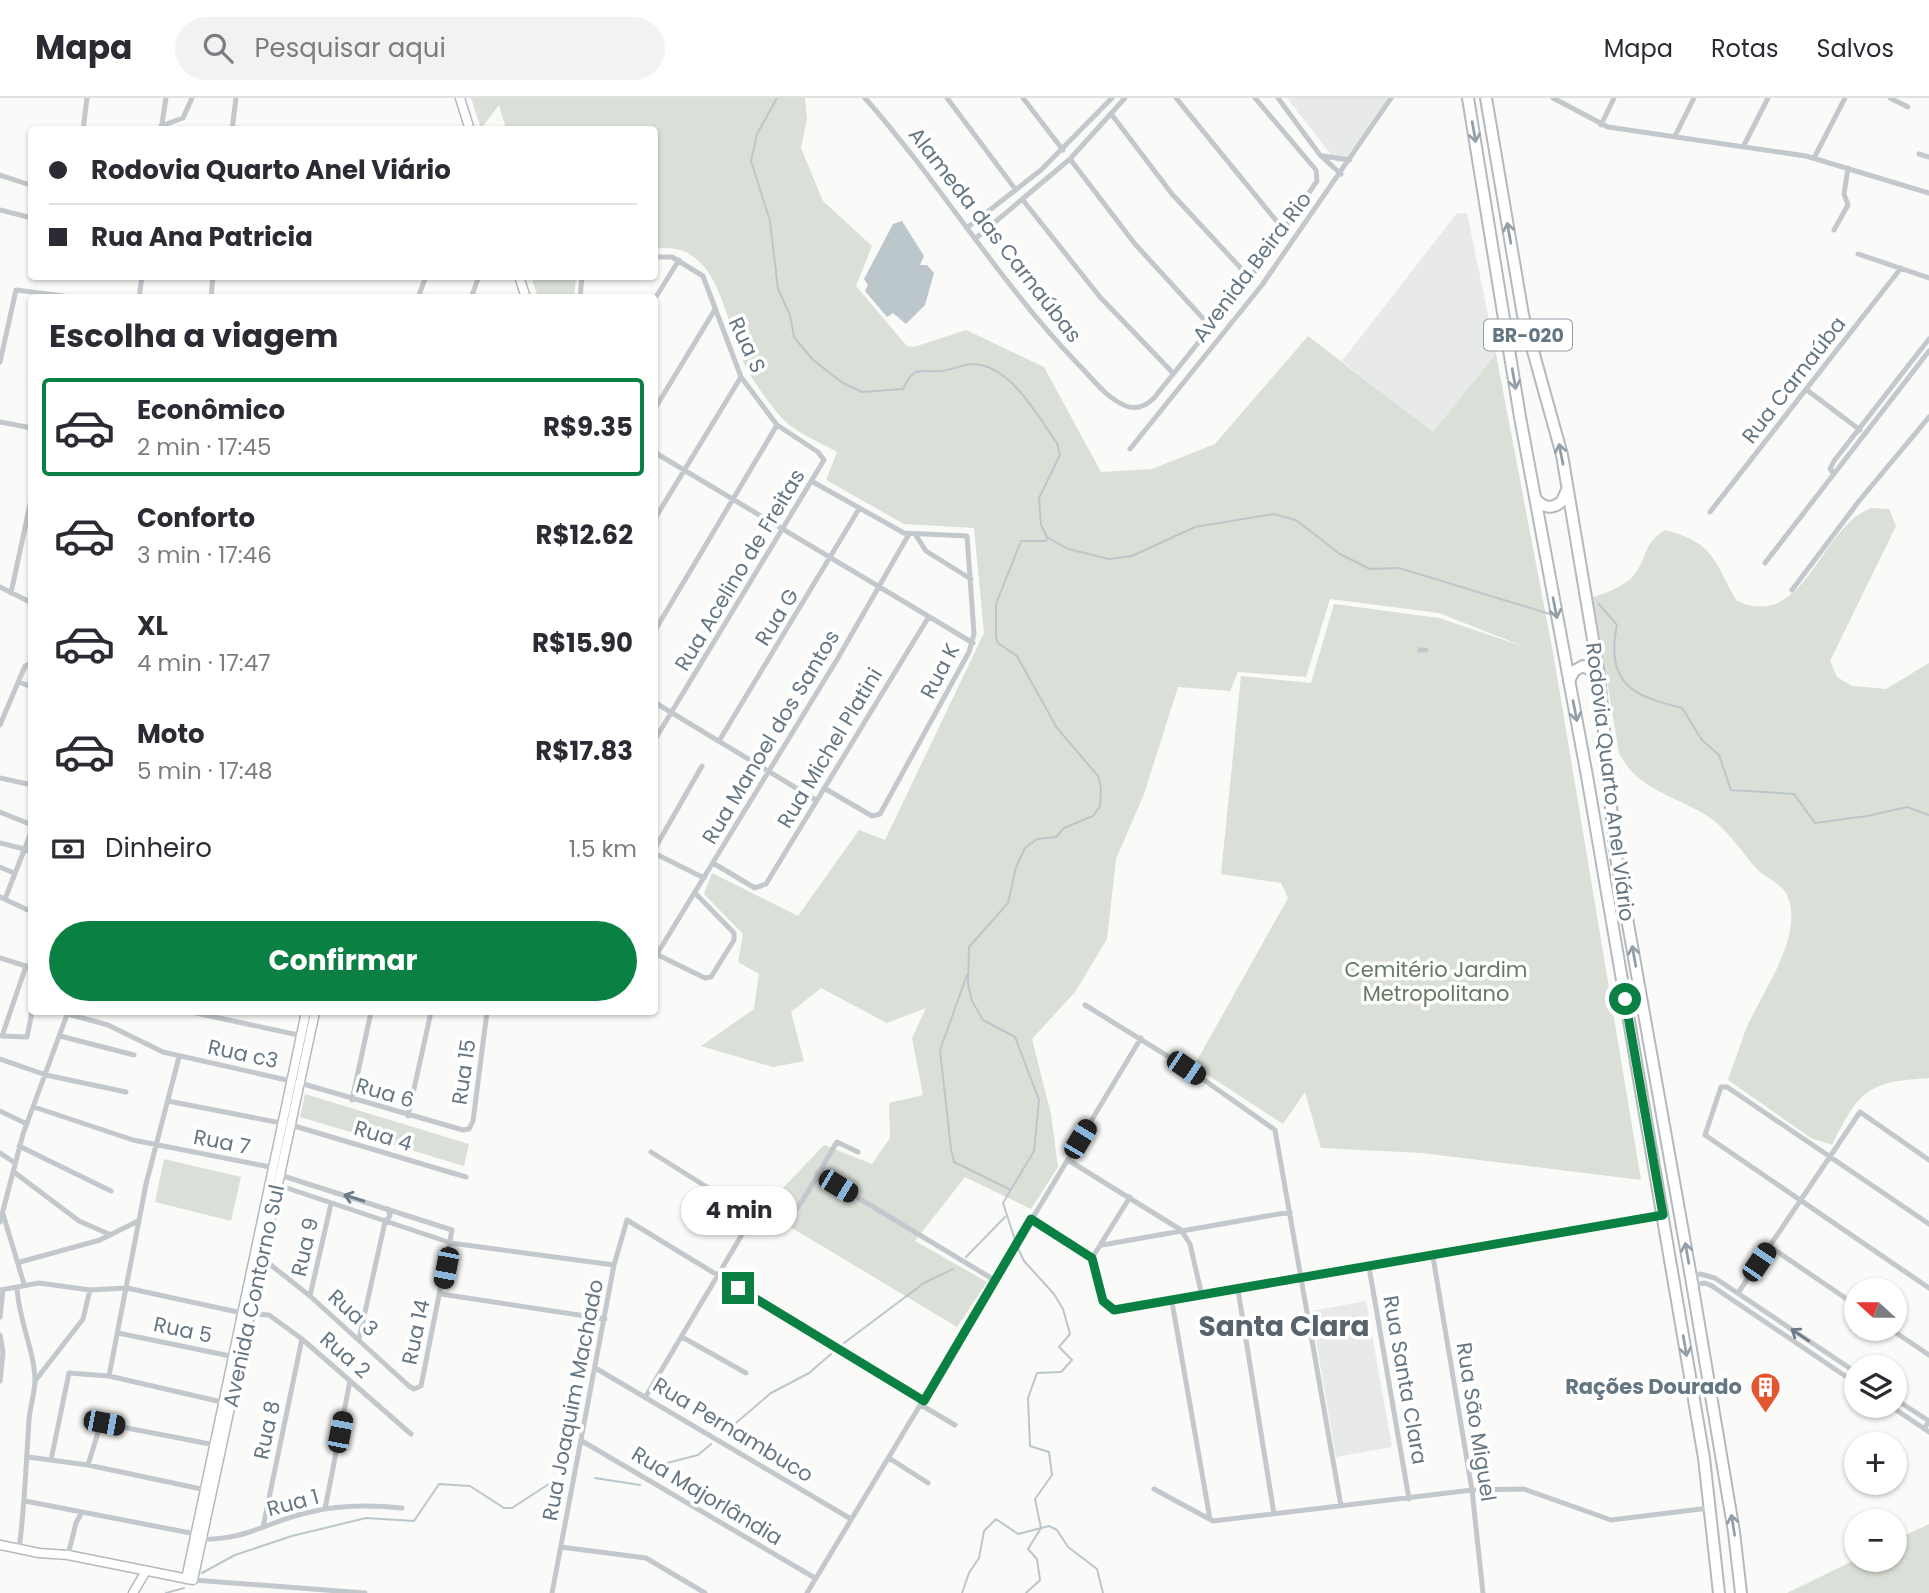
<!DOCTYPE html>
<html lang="pt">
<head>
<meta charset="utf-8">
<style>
	body { margin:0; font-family:Poppins,sans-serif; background:#f2f2f3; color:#2b2b33; height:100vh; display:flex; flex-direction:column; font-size:26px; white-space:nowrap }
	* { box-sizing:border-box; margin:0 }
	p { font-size:23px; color:#7c7c81 }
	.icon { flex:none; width:38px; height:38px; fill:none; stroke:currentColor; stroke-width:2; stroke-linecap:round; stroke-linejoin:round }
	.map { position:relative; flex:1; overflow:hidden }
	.side { position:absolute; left:28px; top:196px; width:630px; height:721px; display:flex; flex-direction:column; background:#fff; border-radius:7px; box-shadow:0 2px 5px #0004 }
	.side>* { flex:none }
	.top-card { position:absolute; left:28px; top:28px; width:630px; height:154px; border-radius:7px; box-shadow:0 2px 5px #0004; display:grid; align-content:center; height:154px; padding:0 21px; background:#fff }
	.needle { width:46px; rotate:291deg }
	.tools { position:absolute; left:1844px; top:1180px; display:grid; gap:14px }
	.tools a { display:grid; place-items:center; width:63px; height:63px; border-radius:50%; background:#fff; box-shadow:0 2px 5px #0004; font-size:35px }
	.end { position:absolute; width:32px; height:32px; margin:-16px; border:9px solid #0b8043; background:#fff; box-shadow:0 0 0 4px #fff }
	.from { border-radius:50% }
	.bubble { position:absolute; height:49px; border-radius:24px; background:#fff; box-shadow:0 2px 5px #0004; font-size:23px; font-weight:700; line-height:49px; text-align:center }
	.car { position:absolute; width:21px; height:42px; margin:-21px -10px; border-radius:9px; box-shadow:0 0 5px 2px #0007; background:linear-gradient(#222 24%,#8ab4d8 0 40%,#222 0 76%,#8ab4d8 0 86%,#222 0) }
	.top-card b { display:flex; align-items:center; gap:24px; height:66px; font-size:26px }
	.top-card b+b { border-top:2px solid #e1e1e2 }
	.top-card i { width:18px; height:18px; background:#2b2b33 }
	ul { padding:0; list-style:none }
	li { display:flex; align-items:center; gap:21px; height:98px; margin:0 14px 10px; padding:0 7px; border:4px solid transparent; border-radius:7px }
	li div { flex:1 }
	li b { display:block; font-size:26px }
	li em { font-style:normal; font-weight:700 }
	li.selected { border-color:#0b8043 }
	li>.icon { width:63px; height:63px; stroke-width:1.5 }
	h2 { padding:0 21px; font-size:32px; line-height:84px }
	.pay { display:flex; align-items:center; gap:18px; height:77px; padding:0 21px; font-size:26px }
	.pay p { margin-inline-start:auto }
	.action { display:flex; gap:14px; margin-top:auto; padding:14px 21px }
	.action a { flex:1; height:80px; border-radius:42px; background:#0b8043; color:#fff; font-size:28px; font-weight:700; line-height:80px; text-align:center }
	header { display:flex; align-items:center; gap:42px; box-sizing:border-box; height:98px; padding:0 35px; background:#fff; border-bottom:2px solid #e1e1e2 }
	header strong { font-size:33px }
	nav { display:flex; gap:38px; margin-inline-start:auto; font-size:24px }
	.search { width:490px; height:63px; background:#f2f2f3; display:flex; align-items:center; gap:18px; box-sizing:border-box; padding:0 24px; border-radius:38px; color:#7c7c81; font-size:26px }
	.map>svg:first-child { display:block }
	.built { fill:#e8e9e9 }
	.green { fill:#dadfd7 }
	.water { fill:#bbc7cb }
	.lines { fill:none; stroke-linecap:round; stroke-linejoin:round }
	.stream { stroke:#bbc7cb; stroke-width:2 }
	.secondary-casing { stroke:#b3babf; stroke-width:11 }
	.highway-casing { stroke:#b4b9bd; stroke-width:14 }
	.street { stroke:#c3c8cc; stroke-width:5 }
	.secondary { stroke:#fff; stroke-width:8 }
	.highway { stroke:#fff; stroke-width:10 }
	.oneway { stroke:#939fa8 }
	.oneway2 { stroke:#6a7a87 }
	.route { stroke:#0b8043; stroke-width:9 }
	.labels { text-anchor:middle; stroke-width:7; stroke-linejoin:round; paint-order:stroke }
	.shield { fill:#fff; stroke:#939fa8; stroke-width:2 }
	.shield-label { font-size:19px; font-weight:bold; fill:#657683 }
	.street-label { font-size:21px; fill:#657683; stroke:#fff }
	.park-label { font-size:21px; fill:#687a64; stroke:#fff }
	.poi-label { font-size:21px; font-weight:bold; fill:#657683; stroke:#fff; text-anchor:end }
	.district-label { font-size:28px; font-weight:bold; fill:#57646e; stroke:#fff }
</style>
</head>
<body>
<header>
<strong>Mapa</strong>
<div class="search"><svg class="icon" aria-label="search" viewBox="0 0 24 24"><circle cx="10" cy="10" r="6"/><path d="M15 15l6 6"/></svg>Pesquisar aqui</div>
<nav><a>Mapa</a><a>Rotas</a><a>Salvos</a></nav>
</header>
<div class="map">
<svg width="1929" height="1495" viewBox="0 0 1929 1495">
	<rect width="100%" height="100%" fill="#fafaf8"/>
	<path class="built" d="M1287,0h101l-44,63 -7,1z
		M1457,115h10l29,141 -63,79 -91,-72z
		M1366,1203l26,146 -56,10 -25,-146z"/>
	<path class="green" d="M471,0h334l2,21 -6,29 22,53 49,45 -16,40 51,60 7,1 52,-17 78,37 57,105 51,-3 63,-25 93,-108 125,96 63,-78 58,304 87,522 -219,-27 -101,-5 -16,-56 -22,32 -89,-58 94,-168 -7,-15 -60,-9 20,-198 70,7 23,-79 105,14 86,29 -86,-34 -109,-14 -24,78 -68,-5 -8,19 -52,-4 -34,107 -28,65 -9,80 -32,53 -43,47 19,75 7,53 -27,42 -66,-32 -50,64 72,41 -30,45 -195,-117 62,-65 48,19 18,-26 -1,-35 34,-8 -11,-57 14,-30 -39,15 -66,-35 -30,24 13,49 -31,6 -72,-21 53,-37 5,-35 -21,-12 5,-28 -39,-40 8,-21 86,43 61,-86 26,10 99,-207 -10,-105 -70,-4 -78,-44 11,-28c-17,-10 -43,-20 -55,-34 -13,-14 -26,-33 -35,-49 -23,-42 -25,-131 -92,-120l-1,-119 -148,-1 -7,-24 -18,24z
		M531,179h45l-2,20h-36z
		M1871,410l18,1 7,17 -66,135 7,16 15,9 34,3 43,-26v415c-61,4 -69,11 -97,67l-21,-7 -83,-58c5,-15 11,-31 16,-46 14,-37 62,-97 43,-139 -5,-12 -24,-18 -32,-28 -18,-21 -31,-43 -56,-56 -31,-17 -64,-25 -80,-58l-26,-156c15,-4 35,-12 44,-26 12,-19 6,-26 28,-41 51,13 49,33 72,71 69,30 81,-72 134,-93z
		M305,996l164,50 -5,22 -164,-49z
		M164,1061l77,18 -10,44 -76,-19z
		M1929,1426v69h-142l70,-34h38v-19z"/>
	<path class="water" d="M902,123l22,35 -4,9h7l7,8 -9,32 -19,19 -13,-11 -6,4 -22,-26 3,-6 -4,-6 29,-55z"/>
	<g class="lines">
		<path class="stream" d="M777,0l-20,36 -6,27 19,60 8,68 12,26 4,22 19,23 30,23 19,9 41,-3c12,-25 16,-16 39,-18 10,-1 21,-7 31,-7 38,1 65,53 84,79l3,12 -21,43 2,27 6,12 21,12 41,10 23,-3 63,-29 78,-13 23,6 44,34 30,15 29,-1 151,46
			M1599,506l18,21c-12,58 15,71 65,83l20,32 17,15 12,35 63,4 21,29 52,-7 40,-9 22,8
			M967,877l-27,75 11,99 3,13 55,27
			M1016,1145l-13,-40 31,-52 5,-51 -24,-63 -32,-17 -11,-19 -4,-17 1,-37 39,-44 8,-36 9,-19 12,-9 19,-2 8,-9 29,-12 7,-10 1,-18 -3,-12 -41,-48 -40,-72 -19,-13 -2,-6v-33l25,-63h25l1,-4
			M1018,1150l6,13 30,33 9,15 7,25 -11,13 13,13 -11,12 -24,1 -9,25 2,48 19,6 3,23 -17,24 6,29 -13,21 9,10 3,21 -14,13
			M966,1159l39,-40
			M844,1245l80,-60 29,-14
			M723,1336l48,-41 38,-20 22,-19
			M667,1365l31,-8 13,-11
			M595,1380l45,7
			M202,1475l33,-18 57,-19 74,-18 48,3 25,-37 31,2 34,22h8l43,-28
			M166,1495l18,-5
			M962,1495l7,-20 10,-15 5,-27 12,-12 22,15 31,-8 8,4 11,17 29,22 6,24"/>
		<defs>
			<path id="secondary" d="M460,0l10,32
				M519,178l7,22
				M0,1447l39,8 29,2 125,25 122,-568
				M186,1481l120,-567
				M133,1495l13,-22"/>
			<path id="highway" d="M1468,0l52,319 67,359 117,682 15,135
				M1486,0l37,217 39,140 37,220 16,176 76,426 43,255 7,61
				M1535,400c8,10 17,12 27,3l4,-9
				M1569,583l5,-10 9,-5 16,9"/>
		</defs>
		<use href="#secondary" class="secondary-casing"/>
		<use href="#highway" class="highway-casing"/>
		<path class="street" d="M865,0c75,85 134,184 213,266 14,14 28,34 48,42 11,4 20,0 28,-8l96,-120 67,-97 -1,-11 -61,-72
			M947,0l69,92
			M1023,0l40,52
			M1176,0l107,131
			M1278,0l42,57 21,19
			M1553,0l55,29 198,29 123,37
			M1890,0l18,9
			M1112,17l60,79 78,84
			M1601,27l13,-27
			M161,28l22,-8 9,-20
			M83,32l4,-32
			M161,32l5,-32
			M232,32l4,-32
			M1675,38l19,-38
			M1743,49l25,-49
			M1919,56l10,3
			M1323,58l27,4
			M1814,60l31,-60
			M1070,61l65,85 75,82
			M0,77l27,9
			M1022,101l78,98 73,76
			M0,112l32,8
			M968,129l73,-57 71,-72
			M1834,132l14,-25 -4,-11 4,-26
			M976,140l94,-79 55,-61
			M1858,156l71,24
			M654,159h18l31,19 38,101 36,48 41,27 6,8 -170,281
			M139,200l3,-22
			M211,200l2,-22
			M418,200l8,-22
			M471,200l8,-22
			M580,200l2,-22
			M654,202l25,-40
			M0,264l16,-72 63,8
			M1807,292l53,40
			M654,312l60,-99
			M0,324l32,6
			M1130,351l132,-164 129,-187
			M654,354l319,191
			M1834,376l-4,-5 4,-8 95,-122
			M813,384l91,51 63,3 7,98 -5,18 -89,162 -8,2 -48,-28
			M1710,414l191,-244
			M654,422l87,-143
			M915,436l11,17 45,28
			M1765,465l164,-212
			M0,489l32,16
			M1792,492l67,-89 70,-84
			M11,495l21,-98
			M654,534l123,-207
			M1420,552h6
			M19,584l13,5
			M654,604l162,98
			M0,627l25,-59 7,-3
			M719,643l140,-232
			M0,680l32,7
			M0,714l32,13
			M0,745l32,8
			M654,752l48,-84
			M654,755l50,25
			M713,765l42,25 11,-4 162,-266
			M0,769l14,6
			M0,799l32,15
			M5,801l27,-69
			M654,855l51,25 6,-1 23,-37v-7l-39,-40
			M657,856l181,-296 71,-124
			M0,860l32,10
			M26,868l-24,70 25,1 5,-25
			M1085,907l102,63 88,62 66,376
			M191,914l112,24
			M68,916l40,11 55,27 137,31 163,47 6,-1 4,-8 14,-109
			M60,938l74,19
			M179,959l-33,127 -37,192 117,27
			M0,961l46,16 80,17
			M352,1002l19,-88
			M168,1003l123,24 175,52
			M34,1009l99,33 142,28
			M0,1013l27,13
			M408,1018l23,-104
			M19,1048l92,45
			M651,1054l102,64 24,11c20,-7 47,-66 60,-85l21,10
			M0,1055l15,10
			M1068,1062l113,70 9,14 12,52
			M14,1074l65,49 32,14
			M817,1075l179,108
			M278,1087l173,58 163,22
			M3,1116l21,70
			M1032,1121l60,39 11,43 11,9 548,-95
			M0,1124l23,-88 45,-122
			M1929,1126l-202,-137h-6l-16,48 224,153
			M1102,1147l188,-33
			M1769,1148l88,60
			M1433,1159l39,233 11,103
			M262,1160l48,38 99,90 5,3 7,-3 31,-156 -172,-55
			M1092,1160l38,-61
			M20,1164l80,-22 38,-19
			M1369,1169l40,232
			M1691,1179l9,-3 15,4 142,95
			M1692,1187l13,-2 7,3 145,98
			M17,1189c1,32 18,64 18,95 -1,13 -5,26 -6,38 -3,43 -4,85 -10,129
			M0,1192l39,-7 51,7 37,-2 115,25 27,2 33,24 109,95
			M1238,1192l36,224
			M1738,1195l122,-181 69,48
			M441,1196l164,25
			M310,1198l21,-92
			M1172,1204l38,217
			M0,1219l3,-27
			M1889,1230l40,27
			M118,1235l117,24
			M0,1237l3,17 -3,29
			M682,1239l64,36
			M359,1241l26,-117 5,-6 -2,-7
			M597,1271l254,150
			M35,1283l48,-62 7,-29
			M646,1298l107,-180
			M1895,1301l34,22 -5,8
			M921,1307l34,20
			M1889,1307l40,27
			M582,1343l233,137
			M28,1359l60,8 118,25
			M889,1360l39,25
			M51,1362l18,-87 40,3
			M88,1367l13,-42 114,22
			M1154,1391l59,32 259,-31 52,-1 87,31 98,-12
			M25,1403l171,33
			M325,1411l25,-128
			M263,1429l39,-188
			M200,1441c46,2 68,-18 110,-27 29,-7 62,-7 92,-4
			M561,1449l85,11 59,35
			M68,1457l8,-32 6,-11
			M193,1482l172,13
			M552,1495l62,-328 13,-45 297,181
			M807,1495l334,-555"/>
		<use href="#secondary" class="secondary"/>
		<use href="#highway" class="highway"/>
	</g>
	<defs><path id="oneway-shaft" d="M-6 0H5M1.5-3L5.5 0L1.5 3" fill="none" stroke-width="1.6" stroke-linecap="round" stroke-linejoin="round" transform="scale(1.75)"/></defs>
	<g class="oneway">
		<use href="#oneway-shaft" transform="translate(1474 34) rotate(80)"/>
		<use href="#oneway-shaft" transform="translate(1509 135) rotate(-100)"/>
		<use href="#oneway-shaft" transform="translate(1514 281) rotate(80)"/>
		<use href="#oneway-shaft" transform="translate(1561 356) rotate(-101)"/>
		<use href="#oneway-shaft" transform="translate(1555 510) rotate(79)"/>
		<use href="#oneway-shaft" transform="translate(1575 613) rotate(79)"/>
		<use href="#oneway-shaft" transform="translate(1634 858) rotate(-100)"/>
		<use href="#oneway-shaft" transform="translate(1687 1155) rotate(-100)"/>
		<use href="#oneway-shaft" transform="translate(1685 1248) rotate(80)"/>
		<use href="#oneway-shaft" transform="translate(1733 1427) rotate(-99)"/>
	</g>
	<g class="oneway2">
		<use href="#oneway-shaft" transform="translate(354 1100) rotate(-163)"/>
		<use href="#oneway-shaft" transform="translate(1800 1237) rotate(-146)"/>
	</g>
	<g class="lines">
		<path class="route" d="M738,1190l186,113 107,-182 61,39 11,43 11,9 549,-95 -38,-216"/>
	</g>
	<defs>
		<symbol id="building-pin" viewBox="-11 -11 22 30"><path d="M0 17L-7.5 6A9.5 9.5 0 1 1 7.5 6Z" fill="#e4572e" stroke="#fff"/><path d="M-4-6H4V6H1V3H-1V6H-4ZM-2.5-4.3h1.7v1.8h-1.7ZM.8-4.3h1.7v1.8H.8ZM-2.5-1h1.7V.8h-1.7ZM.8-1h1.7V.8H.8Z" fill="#fff"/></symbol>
	</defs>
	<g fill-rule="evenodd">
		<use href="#building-pin" x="1748" y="1272" width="35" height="47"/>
	</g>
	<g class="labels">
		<rect class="shield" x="1484" y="221.5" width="88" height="31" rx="5"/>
		<g class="shield-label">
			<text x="1528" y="244">BR-020</text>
		</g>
		<g class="street-label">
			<text transform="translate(995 137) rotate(52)" y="7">Alameda das Carnaúbas</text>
			<text transform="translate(1252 169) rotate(-53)" y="7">Avenida Beira Rio</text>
			<text transform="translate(747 247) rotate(65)" y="7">Rua S</text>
			<text transform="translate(1794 282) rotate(-52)" y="7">Rua Carnaúba</text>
			<text transform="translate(740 472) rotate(-59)" y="7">Rua Acelino de Freitas</text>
			<text transform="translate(777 519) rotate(-58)" y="7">Rua G</text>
			<text transform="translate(940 573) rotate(-62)" y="7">Rua K</text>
			<text transform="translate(771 639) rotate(-59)" y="7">Rua Manoel dos Santos</text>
			<text transform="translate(830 650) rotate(-59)" y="7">Rua Michel Platini</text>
			<text transform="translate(1610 684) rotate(83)" y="7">Rodovia Quarto Anel Viário</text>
			<text transform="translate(243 956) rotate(12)" y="7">Rua c3</text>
			<text transform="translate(464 974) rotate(-82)" y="7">Rua 15</text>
			<text transform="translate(385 995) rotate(16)" y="7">Rua 6</text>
			<text transform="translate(383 1038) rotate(17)" y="7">Rua 4</text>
			<text transform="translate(222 1044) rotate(11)" y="7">Rua 7</text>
			<text transform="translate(305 1149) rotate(-77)" y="7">Rua 9</text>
			<text transform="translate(254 1198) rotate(-78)" y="7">Avenida Contorno Sul</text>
			<text transform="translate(353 1215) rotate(42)" y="7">Rua 3</text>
			<text transform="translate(183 1232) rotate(12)" y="7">Rua 5</text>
			<text transform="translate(416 1234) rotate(-78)" y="7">Rua 14</text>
			<text transform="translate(345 1257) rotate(41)" y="7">Rua 2</text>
			<text transform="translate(1405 1282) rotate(80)" y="7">Rua Santa Clara</text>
			<text transform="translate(573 1302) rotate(-79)" y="7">Rua Joaquim Machado</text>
			<text transform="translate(1476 1324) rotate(81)" y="7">Rua São Miguel</text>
			<text transform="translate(267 1332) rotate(-78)" y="7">Rua 8</text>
			<text transform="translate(733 1332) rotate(31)" y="7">Rua Pernambuco</text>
			<text transform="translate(707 1398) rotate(31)" y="7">Rua Majorlândia</text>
			<text transform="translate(293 1405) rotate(-15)" y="7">Rua 1</text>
		</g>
		<g class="park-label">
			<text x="1436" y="879">Cemitério Jardim<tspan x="1436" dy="24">Metropolitano</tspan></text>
		</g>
		<g class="poi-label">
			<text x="1742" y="1296">Rações Dourado</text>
		</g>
		<g class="district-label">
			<text x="1284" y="1238">Santa Clara</text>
		</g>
	</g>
</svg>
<div class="tools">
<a><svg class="needle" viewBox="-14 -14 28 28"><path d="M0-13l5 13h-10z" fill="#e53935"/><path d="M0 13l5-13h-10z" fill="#7c7c81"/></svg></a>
<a><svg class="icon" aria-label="layers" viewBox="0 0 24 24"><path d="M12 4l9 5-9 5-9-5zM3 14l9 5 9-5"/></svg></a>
<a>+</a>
<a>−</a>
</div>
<i class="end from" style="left:1625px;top:901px"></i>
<i class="end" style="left:738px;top:1190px"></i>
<div class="bubble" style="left:681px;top:1088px;width:116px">4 min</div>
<i class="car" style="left:1186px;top:970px;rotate:124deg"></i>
<i class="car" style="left:1080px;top:1041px;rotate:31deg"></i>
<i class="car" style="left:838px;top:1088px;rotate:121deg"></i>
<i class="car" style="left:1759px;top:1164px;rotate:34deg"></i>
<i class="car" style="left:446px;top:1170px;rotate:191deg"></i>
<i class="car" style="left:104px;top:1325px;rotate:101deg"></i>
<i class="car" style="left:340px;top:1334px;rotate:11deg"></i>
<div class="top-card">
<b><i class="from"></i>Rodovia Quarto Anel Viário</b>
<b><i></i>Rua Ana Patricia</b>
</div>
<section class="side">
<h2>Escolha a viagem</h2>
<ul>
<li class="selected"><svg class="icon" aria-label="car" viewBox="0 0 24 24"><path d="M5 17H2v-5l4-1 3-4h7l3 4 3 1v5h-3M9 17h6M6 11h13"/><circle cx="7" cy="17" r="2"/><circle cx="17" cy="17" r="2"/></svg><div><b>Econômico</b><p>2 min · 17:45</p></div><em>R$9.35</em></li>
<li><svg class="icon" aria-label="car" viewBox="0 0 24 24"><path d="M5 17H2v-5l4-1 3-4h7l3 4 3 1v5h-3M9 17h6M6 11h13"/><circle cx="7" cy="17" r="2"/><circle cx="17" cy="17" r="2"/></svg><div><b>Conforto</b><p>3 min · 17:46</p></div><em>R$12.62</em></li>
<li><svg class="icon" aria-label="car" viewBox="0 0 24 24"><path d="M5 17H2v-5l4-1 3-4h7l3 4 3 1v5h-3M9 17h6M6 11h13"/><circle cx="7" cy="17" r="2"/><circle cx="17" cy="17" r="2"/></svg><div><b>XL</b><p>4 min · 17:47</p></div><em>R$15.90</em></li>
<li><svg class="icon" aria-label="car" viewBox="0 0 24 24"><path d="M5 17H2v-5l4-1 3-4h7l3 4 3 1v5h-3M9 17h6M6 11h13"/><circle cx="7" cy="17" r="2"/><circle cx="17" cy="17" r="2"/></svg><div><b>Moto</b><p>5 min · 17:48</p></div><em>R$17.83</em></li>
</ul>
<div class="pay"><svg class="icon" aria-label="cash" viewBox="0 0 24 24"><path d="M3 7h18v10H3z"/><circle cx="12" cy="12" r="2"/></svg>Dinheiro<p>1.5 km</p></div>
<div class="action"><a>Confirmar</a></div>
</section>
</div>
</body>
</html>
